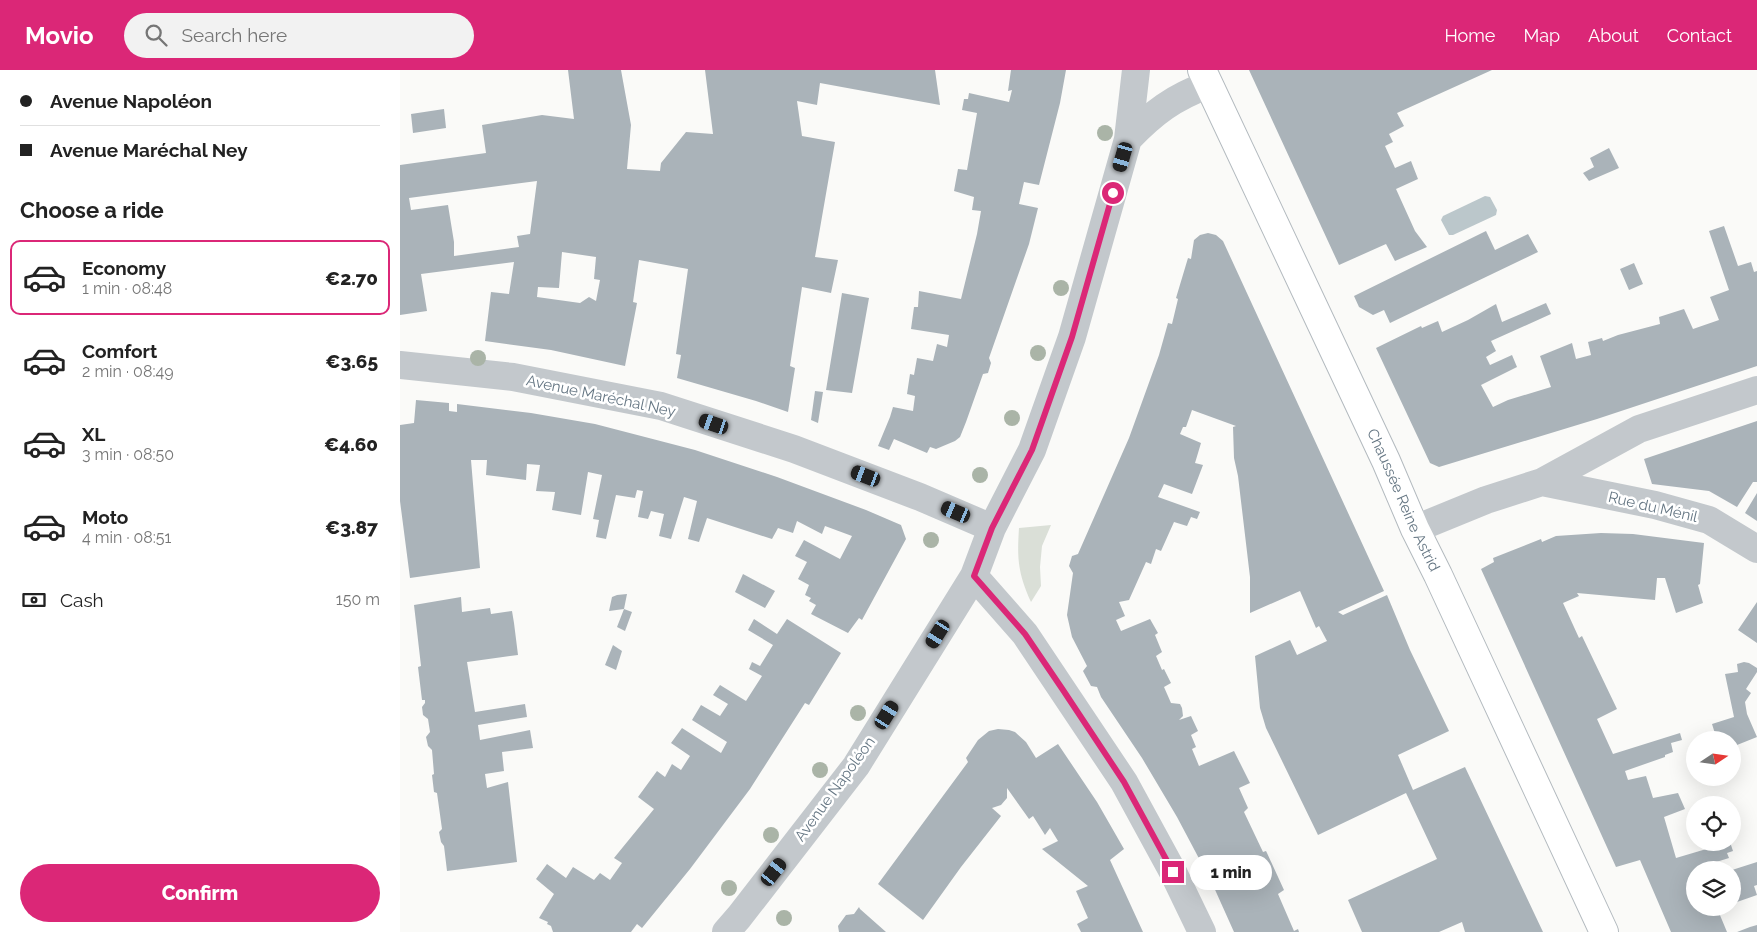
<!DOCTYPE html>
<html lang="en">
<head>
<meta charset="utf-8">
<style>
	body { margin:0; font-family:Raleway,sans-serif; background:#f2f2f2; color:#222; height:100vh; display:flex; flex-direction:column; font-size:19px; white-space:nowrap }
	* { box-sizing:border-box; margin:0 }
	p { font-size:16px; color:#767676 }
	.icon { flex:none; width:28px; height:28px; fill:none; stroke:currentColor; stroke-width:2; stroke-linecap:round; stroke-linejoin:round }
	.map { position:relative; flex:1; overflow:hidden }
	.side { display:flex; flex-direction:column; background:#fff; width:400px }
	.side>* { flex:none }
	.top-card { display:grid; align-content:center; height:110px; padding:0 20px; background:#fff }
	.needle { width:32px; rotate:77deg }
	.tools { position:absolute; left:1286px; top:661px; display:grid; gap:10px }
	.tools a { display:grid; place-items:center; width:55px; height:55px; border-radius:50%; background:#fff; box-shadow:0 5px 20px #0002; font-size:25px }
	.end { position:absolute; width:22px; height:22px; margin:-11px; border:6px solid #db2777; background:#fff; box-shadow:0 0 0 2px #fff }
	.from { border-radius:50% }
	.bubble { position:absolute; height:35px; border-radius:18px; background:#fff; box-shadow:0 5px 20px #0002; font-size:16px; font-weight:800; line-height:35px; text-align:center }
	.car { position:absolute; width:15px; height:30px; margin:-15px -8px; border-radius:6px; box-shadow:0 0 4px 1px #0007; background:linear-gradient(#222 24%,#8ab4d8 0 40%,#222 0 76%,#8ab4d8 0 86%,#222 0) }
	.top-card b { display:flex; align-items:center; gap:18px; height:48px; font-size:19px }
	.top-card b+b { border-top:1px solid #e0e0e0 }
	.top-card i { width:12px; height:12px; background:#222 }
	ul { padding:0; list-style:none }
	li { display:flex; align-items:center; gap:15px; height:75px; margin:0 10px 8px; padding:0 10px; border:2px solid transparent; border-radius:10px }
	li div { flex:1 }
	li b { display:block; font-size:19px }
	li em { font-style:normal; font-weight:800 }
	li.active { border-color:#db2777 }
	li>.icon { width:45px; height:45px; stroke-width:1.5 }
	h2 { padding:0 20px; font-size:22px; line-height:60px }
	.pay { display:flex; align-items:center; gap:12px; height:55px; padding:0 20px; font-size:19px }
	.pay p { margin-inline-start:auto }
	.cta { display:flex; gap:10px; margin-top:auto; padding:10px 20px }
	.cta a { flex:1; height:58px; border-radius:30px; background:#db2777; color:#fff; font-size:20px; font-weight:800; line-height:58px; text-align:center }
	header { display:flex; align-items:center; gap:30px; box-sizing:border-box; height:70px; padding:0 25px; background:#db2777; color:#fff }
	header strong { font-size:24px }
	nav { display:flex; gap:28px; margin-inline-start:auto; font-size:18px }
	.search { width:350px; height:45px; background:#f2f2f2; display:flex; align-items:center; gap:12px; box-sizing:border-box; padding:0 18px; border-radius:28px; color:#767676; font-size:19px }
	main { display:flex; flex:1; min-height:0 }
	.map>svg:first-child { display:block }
	.green { fill:#dadfd7 }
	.water { fill:#bbc7cb }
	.building { fill:#aab3b9; fill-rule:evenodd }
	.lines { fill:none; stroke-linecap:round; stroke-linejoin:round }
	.secondary-casing { stroke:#b3babf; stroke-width:30 }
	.street { stroke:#c3c8cc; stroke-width:28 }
	.secondary { stroke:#fff; stroke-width:28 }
	.tree { fill:#aab4a7 }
	.route { stroke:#db2777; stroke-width:6 }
	.labels { text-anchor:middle; stroke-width:5; stroke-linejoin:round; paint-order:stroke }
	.street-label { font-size:15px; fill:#657683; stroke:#fff }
</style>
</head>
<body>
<header>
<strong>Movio</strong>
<div class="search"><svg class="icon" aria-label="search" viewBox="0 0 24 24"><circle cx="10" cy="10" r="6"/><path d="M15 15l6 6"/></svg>Search here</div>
<nav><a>Home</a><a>Map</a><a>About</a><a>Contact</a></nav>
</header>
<main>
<section class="side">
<div class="top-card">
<b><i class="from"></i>Avenue Napoléon</b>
<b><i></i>Avenue Maréchal Ney</b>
</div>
<h2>Choose a ride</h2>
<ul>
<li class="active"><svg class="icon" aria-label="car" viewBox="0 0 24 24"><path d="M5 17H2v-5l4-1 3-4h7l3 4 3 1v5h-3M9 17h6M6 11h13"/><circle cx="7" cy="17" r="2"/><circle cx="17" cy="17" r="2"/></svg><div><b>Economy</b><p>1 min · 08:48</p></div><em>€2.70</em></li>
<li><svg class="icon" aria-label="car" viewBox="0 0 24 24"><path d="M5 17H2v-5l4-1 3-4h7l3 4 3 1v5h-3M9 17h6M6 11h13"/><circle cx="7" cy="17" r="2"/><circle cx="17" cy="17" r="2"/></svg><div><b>Comfort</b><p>2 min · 08:49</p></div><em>€3.65</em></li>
<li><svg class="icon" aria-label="car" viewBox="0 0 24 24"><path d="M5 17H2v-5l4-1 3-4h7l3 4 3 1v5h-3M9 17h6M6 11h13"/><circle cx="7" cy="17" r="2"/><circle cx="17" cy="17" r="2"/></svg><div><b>XL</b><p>3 min · 08:50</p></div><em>€4.60</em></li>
<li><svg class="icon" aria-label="car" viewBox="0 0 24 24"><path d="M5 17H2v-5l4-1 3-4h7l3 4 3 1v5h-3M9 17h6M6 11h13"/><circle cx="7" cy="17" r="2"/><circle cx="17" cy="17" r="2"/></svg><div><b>Moto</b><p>4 min · 08:51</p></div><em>€3.87</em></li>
</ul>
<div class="pay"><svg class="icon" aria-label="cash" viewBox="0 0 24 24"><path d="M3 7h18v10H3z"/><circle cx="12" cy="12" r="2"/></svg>Cash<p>150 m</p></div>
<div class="cta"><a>Confirm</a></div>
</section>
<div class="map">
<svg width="1357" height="862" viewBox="0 0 1357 862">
	<rect width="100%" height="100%" fill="#fafaf8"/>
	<path class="green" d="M651,455l-9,21 -2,21 1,19 -10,16c-13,-29 -14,-43 -12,-74z"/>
	<path class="water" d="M1085,126l5,1 7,13 -1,5 -43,20h-4l-8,-15 2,-4z"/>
	<path class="building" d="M168,0h53l10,55 -4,44 33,2 1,-8 25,-31 27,2 -8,-64h230l5,35 -120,-22 -3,22 -20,-4 5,35 33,6 -20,115 23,3 -7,33 -29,-6 -12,79 5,2 -7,44 -32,-11 -79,-23 4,-23 -5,-1 12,-85 -49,-9 -6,42 4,1 -12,63 -74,-16 -66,-9 6,-49 18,2 5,-32 -93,12 6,37 -27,4v-150l86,-12 -4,-28 60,-10 32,4zM137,111l-7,53 -13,2 2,11 -65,9v-14l-6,-37 -37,5 -2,-12zM162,182l34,5 -2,22 6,1 -4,21 -7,-4 -9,6 -43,-6 1,-10 21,1z
		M611,0h55l-6,33 -21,82 -15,-3 -5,22 19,4 -9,36 -40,114 2,5 -3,10 -5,1 -17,48 -6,15 -5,4 -19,8 -6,-2 -3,6 -33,-14 -5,11 -11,-4 12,-29 3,-10 20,4 2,-15 -8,-2 3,-20 4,1 3,-17 16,3 4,-17 10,3 2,-12 -38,-6 3,-22h4l1,-16 42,8 16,-65 4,-23 -9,-1 2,-13 -20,-6 4,-22 9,1 10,-57 -15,-3 2,-11h4l1,-6 40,9 3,-12 -4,1z
		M849,0h243l-95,43 7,13 -15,8 4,8 -8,4 10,22 16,-7 7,18 -22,10 19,42 12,16 -32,14 -9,-17 -47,21z
		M44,39l2,19 -33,5 -2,-19z
		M1209,78l10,20 -30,13 -6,-8 11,-6 -4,-9z
		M1324,156l14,40 13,-4 3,10 3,-1v95l-160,53 -158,48 -9,-4 -54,-115 45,-22 1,2 16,-7 4,11 26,-12 28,-16 6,18 44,-19 5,11 -60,27 5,10 -10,6 4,8 22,-10 5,12 -36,18 12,22 15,-7 43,-13 -11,-31 32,-13 4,16 15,-4 -3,-13 14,-4 1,3 15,-6 42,-11 -1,-7 25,-8 9,20 26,-9 -9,-23 19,-7 -20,-59z
		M1086,161l9,19 33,-16 10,18 -148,71 -6,-13 -11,5 -14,-8 -5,-11z
		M808,163l8,2 7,6 161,350 -46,21 5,3 44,-20 23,55 39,81 -51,24 15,35 52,-23 78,165h-78l-3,-10 -23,10h-77l-14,-32 89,-41 -31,-66 -88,42 -52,-107 -6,-20 -5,-52 35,-16 7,15 30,-14 -8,-15 -3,2 -16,-37 -50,22v-36l-12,-101 -4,-18 -1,-31 3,-1 -44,-16 -6,17h-3l-3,7 21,9 -6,20 8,2 -11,29 -28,-10 -6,13 42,15 -3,7 -6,-2 -4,9 -13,-4 -13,29 -5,-2 -5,15 -5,-2 -17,38 -10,2 6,14 -9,4 5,11 29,-12 8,14 -3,2 7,17 -6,4 6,14 2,-1 7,14 -7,4 7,16 9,1 2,4 1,8 -4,4 12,-4 7,15 -7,4 5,12 -4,2 7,17 35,-15 16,32 -11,5 9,20 -4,4 19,40 3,-1 1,2 17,37 -6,4 16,37 4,-2 1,3h-65l-22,-49 -35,-66 -35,-59 -41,-61 -4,-10 -6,-1 -7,-13 -1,-2 4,-5 -15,-29 -5,-22 6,-42 -4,-7 3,-10 6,-2 51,-116 30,-83 9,-32 4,1 6,-25 -2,-1 12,-40 3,1 3,-19 6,-5z
		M1234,193l9,21 -14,6 -9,-21z
		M442,223l27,5 -17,95 -26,-3z
		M415,321l8,1 -5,31 -7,-3z
		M16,330l33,3v8l8,1v-8l74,9 64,11 100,26 82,27 89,33 35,15 5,14 -44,81 -3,-2 -11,15 -37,-19 5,-9 -7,-4 2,-3 -6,-3 4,-10 -11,-6 9,-17 -12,-6 9,-16 36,19 12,-23 -27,-10 -3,8 -25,-13 -4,12 -15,-5 -6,11 -65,-21 -8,24 -11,-3 9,-38 -13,-4 -13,42 -12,-3 5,-22 -13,-3 -3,8 -10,-2 5,-26 -6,-1 -2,8 -19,-3 -10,44 -10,-2 3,-17 -6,-1 9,-44 -14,-3 -7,43 -29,-5 3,-18 -19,-1 4,-26 -13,-1 -1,16 -40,-5 1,-15h-16l9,108 -70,10 -10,-77v-76l14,-2z
		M1357,351v61h-4l-16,25 -28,-16 -57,-7 -8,-25z
		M1357,423v28l-12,-8z
		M1201,463l32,1 71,9 -4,41 -2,1 5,18 -27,10 -11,-35h-8l-2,22 -78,-7 2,3 -16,7 16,35 3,-2 35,73 -20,10 16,35 67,-21 2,7 -11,3 2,9 -8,3v2l-40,14 3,9 18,-4 7,22 25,-5 7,16 -21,8 12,41 54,-16 3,9 -6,2 2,5 -16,5 2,7h-20v38h22l10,24h-56l-31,-72 -24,7 -135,-298 13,-7 -1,-4 48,-19 1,3 14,-6z
		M343,504l32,17 -10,17 -30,-16z
		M227,524l-3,15 8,3 -7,19 -8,-4 7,-18 -15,2 3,-14 5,-2z
		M61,527l1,15 28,-4 1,6 21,-3 2,12 4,32 -51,7 8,50 50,-8 2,13 -49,8 2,15 50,-10 3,18 -31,4 2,19 -19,3 2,14 21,-6 9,80 -70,9 -3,-25 -3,-4 -2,-10 3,-3 -5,-36 -3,-1 -2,-17 2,-1 -2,-24 -4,-4 -2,-9 4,-5 -2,-13 -5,-4 -1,-8 3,-4v-3h-3l-4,-33 3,-1 -7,-61z
		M1357,532v41l-19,-13z
		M354,549l23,15 10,-15 54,34 -32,52 -4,-2 -55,86 -60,80 -48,59 -5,-4 -6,8h-78l-2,-6 -4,-2 1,-2 -9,-4 15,-24 -18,-15 11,-15 19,14 7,-11 21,13 6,-7 10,7 12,-17 -8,-5 40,-49 -16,-12 19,-26 8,6 7,-13 9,6 9,-14 -19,-13 11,-15 39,25 6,-11 -35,-22 9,-15 19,11 8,-12 -15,-9 7,-10 26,16 16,-25 -13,-7 3,-7 8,4 13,-21 -25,-15z
		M213,575l9,6 -6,19 -11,-5z
		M1344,592l5,1 8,5v4l-11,17 5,4 -6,9 2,12 10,23 -25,10v-7h-15l-5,-16 22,-7 -9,-43 13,-2 -1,-8z
		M598,659l11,1 6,2 11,10 10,16 22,-14 39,58 27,47 -14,11 33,72h-62l-4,-8 11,-6 -12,-27 12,-5 -46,-37 16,-8 -8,-13 -5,7 -12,-19 -4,3 -22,-31v10l-6,7 -9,3 9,8 -40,51 -38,53 -45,-36 90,-122 -2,-4 12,-18 11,-9z
		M1357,792v23l-3,1 3,9 -20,7 -5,-9v-23z
		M459,837l1,2 26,23h-47l-1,-6 8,-11 8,-1z
		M1357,855v7h-20l13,-5z"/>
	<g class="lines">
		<defs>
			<g id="secondary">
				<path id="s1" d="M802,0l184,391 29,68 23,46 166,357"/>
			</g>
		</defs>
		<use href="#secondary" class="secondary-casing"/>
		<path class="street" d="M728,69c25,-26 46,-42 80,-54
			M0,295l113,12 148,29 133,43 126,48 72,31
			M1142,412l113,23 54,15 48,29
			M1015,459l71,-29 56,-18 97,-53 118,-39
			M574,506l51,58 99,148 49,90 29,60
			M326,862l13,-15 117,-151 118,-190 18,-48 40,-78 40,-113 56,-198 8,-69"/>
		<use href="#secondary" class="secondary"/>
	</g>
	<g class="tree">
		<circle cx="705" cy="63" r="8"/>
		<circle cx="661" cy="218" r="8"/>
		<circle cx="638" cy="283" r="8"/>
		<circle cx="78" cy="288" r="8"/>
		<circle cx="612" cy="348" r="8"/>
		<circle cx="580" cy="405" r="8"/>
		<circle cx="531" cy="470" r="8"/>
		<circle cx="458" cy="643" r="8"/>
		<circle cx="420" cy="700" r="8"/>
		<circle cx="371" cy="765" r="8"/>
		<circle cx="329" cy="818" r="8"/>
		<circle cx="384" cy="848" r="8"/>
	</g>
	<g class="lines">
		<path class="route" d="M713,123l-41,144 -40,113 -40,78 -18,48 51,58 38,56 61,92 49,90"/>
	</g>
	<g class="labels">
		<g class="street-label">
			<text transform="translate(201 326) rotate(12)" y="5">Avenue Maréchal Ney</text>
			<text dy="5" stroke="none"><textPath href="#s1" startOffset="475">Chaussée Reine Astrid</textPath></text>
			<text transform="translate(1253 437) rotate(13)" y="5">Rue du Ménil</text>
			<text transform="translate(435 719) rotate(-54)" y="5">Avenue Napoléon</text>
		</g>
	</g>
</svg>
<div class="tools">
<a><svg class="needle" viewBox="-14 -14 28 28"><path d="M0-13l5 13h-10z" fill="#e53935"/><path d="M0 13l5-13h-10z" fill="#767676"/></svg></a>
<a><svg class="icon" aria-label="locate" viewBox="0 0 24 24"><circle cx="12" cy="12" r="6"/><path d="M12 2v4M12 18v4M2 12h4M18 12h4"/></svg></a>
<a><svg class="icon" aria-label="layers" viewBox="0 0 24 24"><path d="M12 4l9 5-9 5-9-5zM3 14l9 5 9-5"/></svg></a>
</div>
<i class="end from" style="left:713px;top:123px"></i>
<i class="end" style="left:773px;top:802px"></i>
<div class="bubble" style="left:790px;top:785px;width:82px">1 min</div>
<i class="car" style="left:723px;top:87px;rotate:196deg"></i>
<i class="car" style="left:314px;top:354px;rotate:289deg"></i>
<i class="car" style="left:466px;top:406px;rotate:291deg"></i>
<i class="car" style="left:556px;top:442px;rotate:293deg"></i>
<i class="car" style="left:538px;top:564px;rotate:212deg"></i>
<i class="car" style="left:487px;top:645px;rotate:32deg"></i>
<i class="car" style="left:374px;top:802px;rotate:38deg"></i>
</div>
</main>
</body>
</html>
